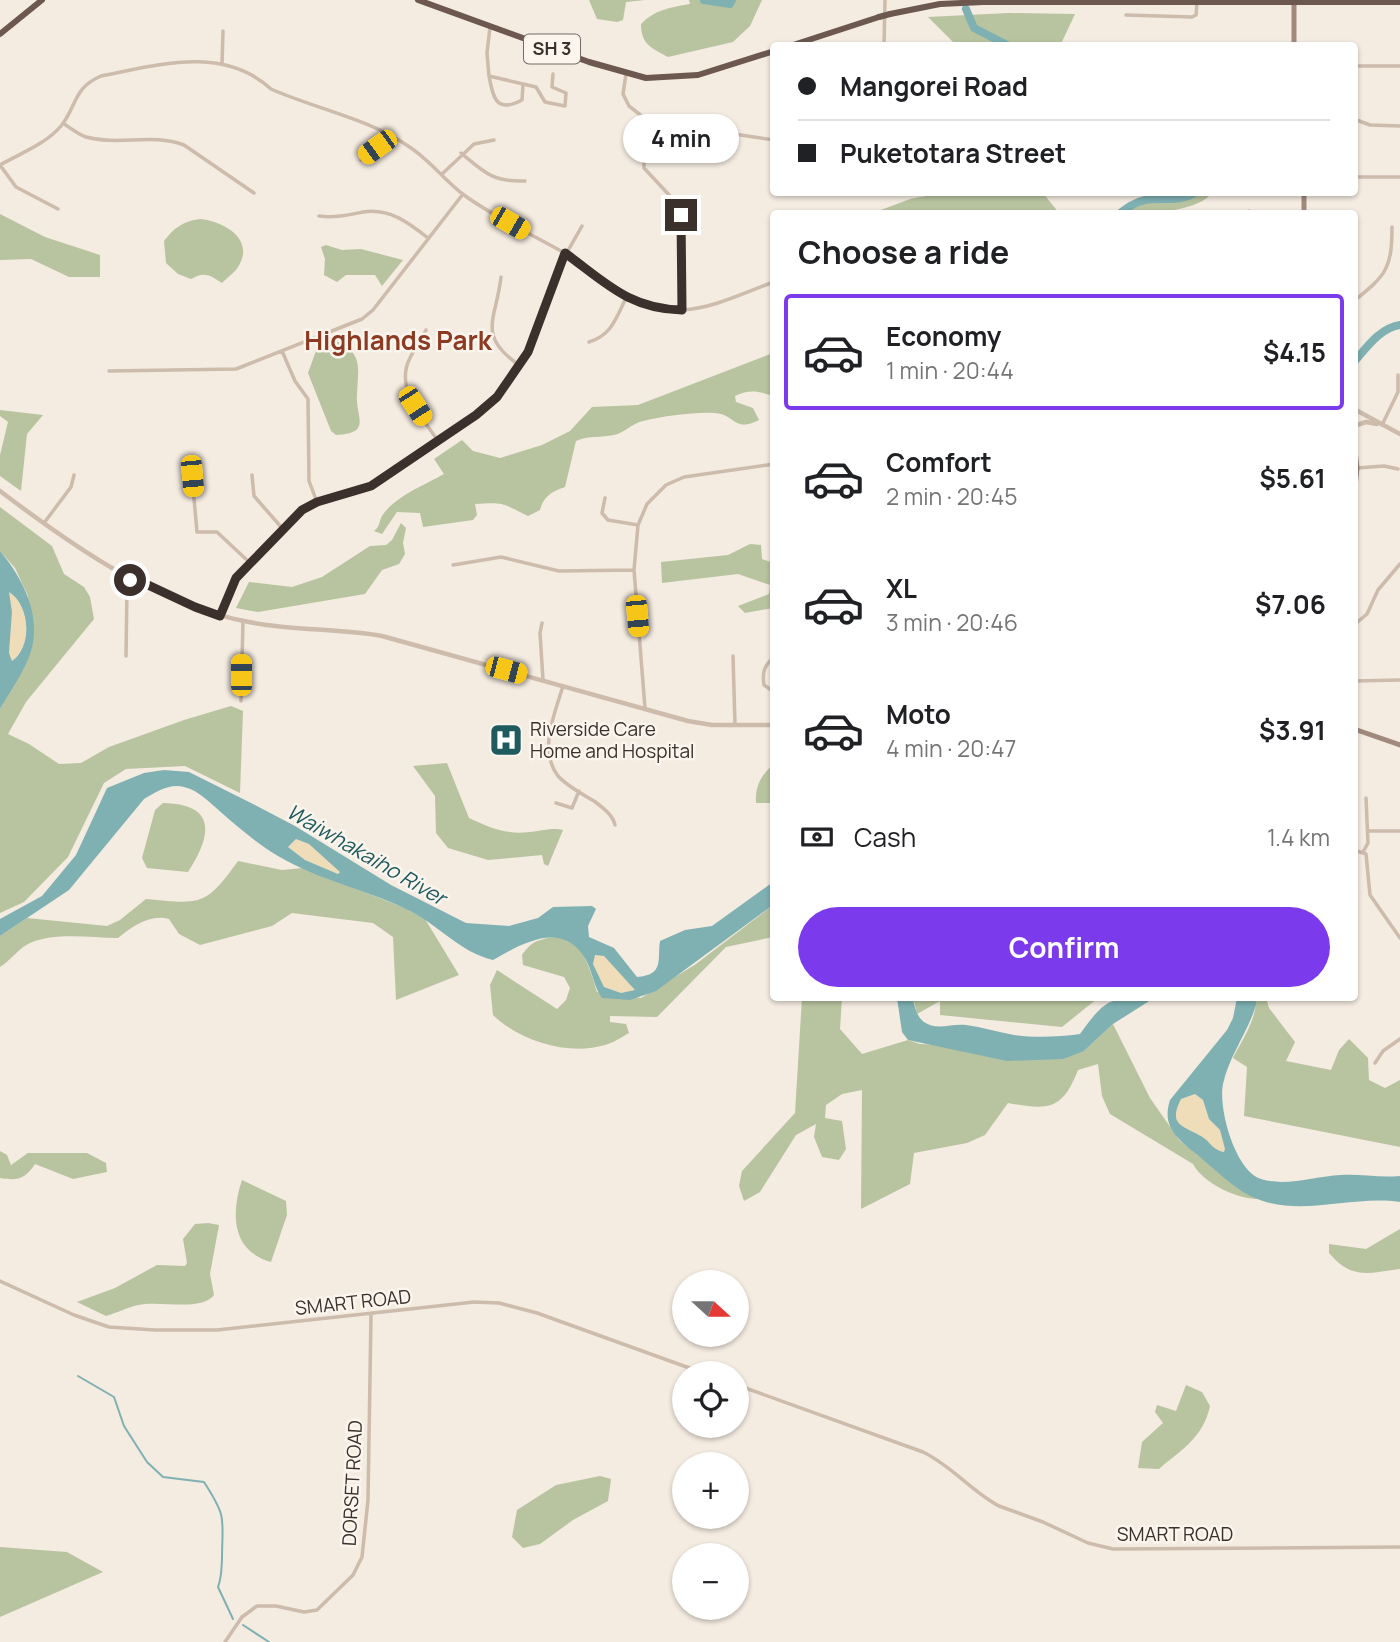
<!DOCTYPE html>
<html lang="en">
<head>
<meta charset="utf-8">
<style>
	body { margin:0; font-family:Manrope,sans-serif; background:#f6f6f6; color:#202124; height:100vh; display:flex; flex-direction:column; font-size:26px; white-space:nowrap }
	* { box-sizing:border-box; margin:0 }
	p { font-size:23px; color:#757577 }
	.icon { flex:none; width:38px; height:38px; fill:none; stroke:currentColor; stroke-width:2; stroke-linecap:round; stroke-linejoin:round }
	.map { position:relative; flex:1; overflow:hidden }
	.drawer { position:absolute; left:770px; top:210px; width:588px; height:791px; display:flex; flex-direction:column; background:#fff; border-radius:7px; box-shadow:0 2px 5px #0004 }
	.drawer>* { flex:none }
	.top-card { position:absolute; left:770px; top:42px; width:588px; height:154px; border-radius:7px; box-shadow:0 2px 5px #0004; display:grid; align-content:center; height:154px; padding:0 28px; background:#fff }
	.needle { width:46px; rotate:111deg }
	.buttons { position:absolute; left:672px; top:1270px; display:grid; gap:14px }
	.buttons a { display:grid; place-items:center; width:77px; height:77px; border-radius:50%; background:#fff; box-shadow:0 2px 5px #0004; font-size:35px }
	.end { position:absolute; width:32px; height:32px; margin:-16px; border:9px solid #3b302b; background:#fff; box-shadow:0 0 0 4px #fff }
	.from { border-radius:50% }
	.bubble { position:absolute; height:49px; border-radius:24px; background:#fff; box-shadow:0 2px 5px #0004; font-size:23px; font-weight:700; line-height:49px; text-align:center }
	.car { position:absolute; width:21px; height:42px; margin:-21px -10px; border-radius:9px; box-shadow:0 0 5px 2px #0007; background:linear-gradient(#f5c518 24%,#345 0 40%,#f5c518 0 76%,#345 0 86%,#f5c518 0) }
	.top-card b { display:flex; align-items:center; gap:24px; height:66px; font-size:26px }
	.top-card b+b { border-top:2px solid #e0e0e0 }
	.top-card i { width:18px; height:18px; background:#202124 }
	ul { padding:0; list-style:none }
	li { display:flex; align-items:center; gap:21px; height:116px; margin:0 14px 10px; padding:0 14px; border:4px solid transparent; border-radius:7px }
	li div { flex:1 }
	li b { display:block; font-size:26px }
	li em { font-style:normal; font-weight:700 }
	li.active { border-color:#7c3aed }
	li>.icon { width:63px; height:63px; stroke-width:1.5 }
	h2 { padding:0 28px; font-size:32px; line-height:84px }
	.pay { display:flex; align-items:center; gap:18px; height:77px; padding:0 28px; font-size:26px }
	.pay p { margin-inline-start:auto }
	.button { display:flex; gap:14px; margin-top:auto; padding:14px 28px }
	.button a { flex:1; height:80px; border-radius:42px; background:#7c3aed; color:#fff; font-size:28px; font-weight:700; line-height:80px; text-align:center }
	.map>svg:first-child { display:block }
	.green { fill:#b8c4a0 }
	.sand { fill:#efdcb8 }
	.water { fill:#7fb0b2; fill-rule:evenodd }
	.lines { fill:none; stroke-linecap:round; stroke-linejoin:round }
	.stream { stroke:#7fb0b2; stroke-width:2 }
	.river { stroke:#7fb0b2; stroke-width:8 }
	.minor { stroke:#cdbbac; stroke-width:3.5 }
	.tertiary { stroke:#cdbbac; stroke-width:4.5 }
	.secondary { stroke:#a18a7d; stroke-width:5 }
	.trunk { stroke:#6c584f; stroke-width:6 }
	.trunk-bridge { stroke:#6c584f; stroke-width:6 }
	.route { stroke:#3b302b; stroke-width:9 }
	.labels { text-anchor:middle; stroke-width:5; stroke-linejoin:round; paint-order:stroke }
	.shield { fill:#fbf5ee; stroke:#756b66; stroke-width:2 }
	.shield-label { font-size:18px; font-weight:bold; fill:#3b302b }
	.poi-label { font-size:19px; fill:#3b302b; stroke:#fbf5ee; text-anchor:start }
	.street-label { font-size:19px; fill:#3b302b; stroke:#fbf5ee }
	.water-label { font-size:21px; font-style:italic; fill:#1f5a5e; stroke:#fbf5ee }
	.district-label { font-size:26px; font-weight:bold; fill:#8c3b22; stroke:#fbf5ee }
</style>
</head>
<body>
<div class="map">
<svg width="1400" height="1642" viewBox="0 0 1400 1642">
	<rect width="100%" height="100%" fill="#f4ebe1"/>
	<path class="green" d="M589,0h56l-19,2 -3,18 -6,2 -20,-3z
		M689,0h73l-12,26 -17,16 -65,15c-16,-9 -27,-12 -27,-33 13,-14 30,-17 49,-20z
		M1008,13l67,1 -15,32 -104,-1 -28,-28z
		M947,192l96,1 16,20h-186l37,-14z
		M1187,192l25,1c-16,20 -68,21 -93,20l27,-12z
		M0,214l45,23 55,18v22h-31l-38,-18 -31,1z
		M200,219c23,2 56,20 38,48 -3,5 -11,11 -16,16 -12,-8 -18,-12 -31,-4l-13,-5 -12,-11 -2,-22c10,-13 19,-20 36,-22z
		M326,245l16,5 19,-1 42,11 -21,26 -7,-11h-29l-9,7 -13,-7 1,-16 -4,-12z
		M334,340c30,13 24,27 23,54 -2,23 16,39 -21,41l-5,-4 -23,-58 8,-22z
		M773,353v43c-14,-5 -24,-7 -38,0l1,6 17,6 6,12c-26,13 -23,-6 -45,-7 -21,-1 -49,3 -71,8 -10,2 -19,12 -29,14 -13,3 -26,0 -38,6l-11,46c-14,5 -21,9 -25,23l-12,6c-25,-12 -22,-14 -53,-12l2,11 -4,5 -50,7 -3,-14 -23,-1 -15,22 -8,-3c6,-5 5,-9 8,-15 13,-20 43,-31 62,-42l-10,-15 28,-19 11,11 27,7 42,-13 28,-14 22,-24 46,-2z
		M0,410l43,5 -16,19 -6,57 -21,-15v-21l8,-33 -8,-6z
		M0,507l52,39 12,28 20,13 6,10 4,22 -68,83 -18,32 21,10 30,20 22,-1 28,-16 75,-27 47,-14 12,5 -3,82 -55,-27 -59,3 -22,14 -36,74 -44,45 -24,11v-204l31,-59 -3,-54 -13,-28 -15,-17z
		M401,523l5,5 -3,15 2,11 -6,10 -17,6 -17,24 -107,18 -22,-4 13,-26 43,5 30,-10 48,-31 16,-1 6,-5z
		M750,544l11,1 1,14 11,4v45l-28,5 -7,-7 31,-12 1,-9 -32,-11 -76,9 -1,-21 67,-7z
		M447,763l22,55c19,9 38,17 60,14 13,-1 22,-5 34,-2l-15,36 -4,-2 -2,-9 -54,5 -40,-12 -12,-15 -1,-37 -22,-30z
		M773,765v38h-17c-1,-17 5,-28 17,-38z
		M163,803c54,1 49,32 25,69l-41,-4 -5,-10 13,-48z
		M238,861l44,9 21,-2 102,40 20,11 34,56 -63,25 -3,-63 -20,-14 -81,-10 -20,13 -72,19 -21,-11 -10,-15c-19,-5 -36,7 -51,19 -28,0 -62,-6 -88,5 -10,4 -20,18 -30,24v-31l27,-18 80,8 13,-6 26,-21c55,5 59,8 92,-38z
		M773,905v32l-47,10 -69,70 -47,-1v6l16,2 3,9c-7,4 -16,10 -24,12 -37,11 -85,-4 -112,-30l-3,-30 7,-15 60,39 9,-9 4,-12 -6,-11 -41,-12 -1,-10c8,-11 12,-14 26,-17 32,-8 42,30 49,54l44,6 55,-34z
		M802,998h40l-2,31 22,25 46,-14 12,4 164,7 29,-27 37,74 30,43 78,58c-21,0 -55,-16 -65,-35l-83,-50 -8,-18 -4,-32 -20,6c-16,41 -30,40 -70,33l-23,32 -18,8 -53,10 -4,31 -49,25 1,-119 -20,4 -16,11 -1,13 17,3 4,28 -7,11 -17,-3 -8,-20 2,-13 -20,11 -36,57 -16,9 -5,-15 3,-15 53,-58z
		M913,998h185l-36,29 -122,-12v-14l-23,13z
		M1256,998h10l3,10 26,34 -9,19 45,9 8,-20 10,-11 19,19 1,22 16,8 15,-8v67l-156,-31 3,-49 -14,-9c9,-18 24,-39 23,-60z
		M0,1151l7,4 4,10 17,-12h59l19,10 1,9 -34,7 -38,-15c-10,15 -17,17 -35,14z
		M242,1180l44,21 1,14 -16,47c-40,-11 -40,-49 -29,-82z
		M208,1223l11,2 -9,49 4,21c-13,17 -54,5 -76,10 -10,2 -21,8 -32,11l-29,-14 38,-14 42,-23 28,1 2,-3 -4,-24 12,-15z
		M1400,1229v40c-32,4 -48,11 -71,-16v-9l37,5z
		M1186,1385l16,7 8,14c-7,32 -28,43 -51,63l-21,-1 4,-26 21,-19 -8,-11 2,-7 19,6z
		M600,1476l11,3 -3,22 -35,19 -33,24 -17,4 -11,-11 5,-27 39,-25z
		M0,1547l67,5 36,20 -103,45z"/>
	<path class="sand" d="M8,591c22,14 25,54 4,70l-3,-8 3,-41z
		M296,839l13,5 32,27 -3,3 -33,-14 -17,-13z
		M595,955l9,1 32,34 -15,3 -17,-6 -11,-23z
		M1195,1094l8,6 6,19 11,11 6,19 -2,3c-16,-4 -13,-9 -23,-16 -19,-11 -33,-11 -20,-37z"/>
	<path class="water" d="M0,551c22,26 42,64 31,100 -6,20 -21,40 -31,58zM9,592c21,13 24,54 3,69l-3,-8 3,-41z
		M164,770l25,2 62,31 44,23 96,59 75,38 43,3 29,-8 15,-11 39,-1 4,3 -8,17 1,11 25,11 23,29c28,-2 20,-18 23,-36l25,-11 27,-4 61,-44v23l-117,86 -26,9 -28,-2c-8,-11 -9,-24 -15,-36 -22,-42 -61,-21 -94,-2 -34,-8 -56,-37 -87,-51 -41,-20 -88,-29 -128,-53 -20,-12 -38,-27 -55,-42 -13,-11 -23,-23 -39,-27 -14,-4 -28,5 -40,12l-75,91 -69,46v-17l42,-23 34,-41 31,-67 37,-15zM296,839l13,5 31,28 -2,2 -33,-14 -17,-13zM595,955l9,1 31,34 -14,3 -17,-6 -11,-23z
		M897,998h16c1,8 4,19 11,24 12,9 29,1 42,3 16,2 32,7 48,10 21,3 45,2 66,-1 26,-36 30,-37 74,-36l-41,26 -29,27 -21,8 -56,2 -99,-21 -6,-8z
		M1237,998h19v7c-8,27 -27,51 -33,79 -5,24 12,87 38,95 25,8 54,-3 80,-4 20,-1 39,3 59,1v26c-46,-7 -95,14 -140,-2 -24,-8 -46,-32 -66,-48 -19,-15 -32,-27 -24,-52l57,-70 6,-12zM1195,1094l8,6 6,19 11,11 5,19 -1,3c-13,-3 -13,-10 -23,-16 -19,-11 -33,-11 -20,-37z"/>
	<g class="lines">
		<path class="stream" d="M78,1376l36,21 10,29 23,36 16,15 41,5c24,37 18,36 18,78 -1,11 0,16 -4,27l15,32
			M243,1625l26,17"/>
		<path class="river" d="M704,0l26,4 2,-4
			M966,9l8,19 35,18
			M1119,214c8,-6 16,-12 26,-14 17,-3 35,3 51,-8
			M1354,362c13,-15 26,-34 46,-37"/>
		<path class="minor" d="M1126,15l66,2 4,-2 1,-12
			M490,27l-3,26 2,23 47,11 9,15 20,4 1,-13 -14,-6 1,-13
			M884,46l1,-46
			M222,64l1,-33
			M1354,66h46
			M626,74l-3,20 6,12 14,11 24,7 107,16
			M489,76c4,21 7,38 33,24l1,-15
			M643,117l1,51 27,29 10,18 1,95
			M1354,119l16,6 30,1
			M63,123c7,5 15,11 23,14 33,9 66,-4 98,8l70,48
			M461,153c24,20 32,29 64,28
			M361,160l16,-13 8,-14
			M0,165c19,-11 46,-21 61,-39 16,-20 12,-38 40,-50 57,-11 122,-31 170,13 45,20 96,29 137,57 21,13 36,34 56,49 30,22 65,38 97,56 42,25 66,62 121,59 33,-2 61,-17 92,-28
			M0,165l16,22 42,22
			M442,174l32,-30 20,-4
			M1354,177h46
			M1249,211l1,3
			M319,216c16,2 29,-1 44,-4 27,-4 46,11 65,26
			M501,277c-5,44 -25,58 19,89
			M1354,301c32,-26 38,-32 38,-74
			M426,330c-5,9 -11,18 -16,28 -16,30 13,60 28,83
			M589,342c23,-7 27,-24 37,-44
			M282,351l13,30 13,18 1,82 8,21
			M109,371l127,-2 126,-50 11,-9 90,-116
			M1382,425l16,-33v-17
			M1357,468l27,-2 14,3
			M252,475l2,21 28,32
			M192,476l5,56h20l32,30
			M605,498l-3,15 6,7 30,5
			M44,523l27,-36 3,-12
			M453,565l48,-8 58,14 75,-1
			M220,616l16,-39 66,-67 15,-8 54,-16 105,-71 21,-18 31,-45 12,-27 17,-55 25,-44
			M542,623l-2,10 3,47
			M1354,625l13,-11 11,-24 22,-26
			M126,656l1,-66 4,-12
			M733,656l2,69
			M774,657c-10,9 -12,15 -10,28l10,7
			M1354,681l46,-1
			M563,686c-8,27 -25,64 -5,90 9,10 24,18 36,25 8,6 19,14 21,24
			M241,701l2,-80
			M645,708l-11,-138 4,-45 9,-21 19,-19 18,-8 90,-13
			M556,803l16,5 7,-17
			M1368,831h32
			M1354,850l12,4 4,41 30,43
			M1363,852l5,-9 -2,-45
			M1375,1063l8,-12 17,-12
			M0,1281l74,34 35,12 46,3h62l257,-28 25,1 38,10 169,61
			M737,1385l186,67c29,14 48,39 76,54l44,16 45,21 25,6 287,-2
			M225,1642l17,-25 15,-11h19l28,6 13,-2 36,-35 9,-18 6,-57 3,-185"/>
		<path class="tertiary" d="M1354,409l46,25
			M1354,426l12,-4 11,2
			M0,491c74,56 156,114 249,131 44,9 89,6 133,14l306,85 24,4h62"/>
		<path class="secondary" d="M1294,46v-43
			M1304,214v-22
			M1354,442l3,26 -3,28
			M1354,729l46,16"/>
		<path class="trunk" d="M418,0l171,62 57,16 52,-3 76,-24
			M890,14l50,-10 43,-2h417
			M0,34l42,-34
			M790,46l89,-29"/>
		<path class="trunk-bridge" d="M879,17l11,-3"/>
	</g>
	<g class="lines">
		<path class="route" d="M130,580l1,-3 64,30 25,9 16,-38 66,-68 15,-8 54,-16 105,-71 21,-18 31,-45 37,-99c40,29 64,56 117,57l-1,-95"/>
	</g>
	<defs>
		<symbol id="hospital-square" viewBox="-11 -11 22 22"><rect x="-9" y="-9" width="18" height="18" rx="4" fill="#1f5a5e" stroke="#fbf5ee"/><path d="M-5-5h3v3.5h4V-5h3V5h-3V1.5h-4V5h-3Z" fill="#fff"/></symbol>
	</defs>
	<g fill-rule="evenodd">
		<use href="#hospital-square" x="487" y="721" width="38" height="38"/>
	</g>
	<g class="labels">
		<rect class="shield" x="524" y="34.5" width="56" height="29" rx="5"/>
		<g class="shield-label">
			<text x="552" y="55">SH 3</text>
		</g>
		<g class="poi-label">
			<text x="530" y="736">Riverside Care<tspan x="530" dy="22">Home and Hospital</tspan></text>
		</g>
		<g class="street-label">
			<text transform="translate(353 1302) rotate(-6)" y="7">SMART ROAD</text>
			<text transform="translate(352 1483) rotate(-87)" y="7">DORSET ROAD</text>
			<text x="1175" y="1541">SMART ROAD</text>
		</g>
		<g class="water-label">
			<text transform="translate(366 855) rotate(30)" y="7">Waiwhakaiho River</text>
		</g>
		<g class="district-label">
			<text x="398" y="350">Highlands Park</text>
		</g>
	</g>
</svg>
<div class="buttons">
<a><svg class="needle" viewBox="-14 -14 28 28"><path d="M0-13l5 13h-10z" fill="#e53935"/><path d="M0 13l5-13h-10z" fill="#757577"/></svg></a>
<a><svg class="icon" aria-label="locate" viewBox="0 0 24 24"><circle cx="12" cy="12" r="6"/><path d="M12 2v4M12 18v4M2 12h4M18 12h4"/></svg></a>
<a>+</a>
<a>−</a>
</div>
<i class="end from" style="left:130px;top:580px"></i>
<i class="end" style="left:681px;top:215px"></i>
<div class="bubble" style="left:623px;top:114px;width:116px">4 min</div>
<i class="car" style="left:377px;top:147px;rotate:234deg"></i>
<i class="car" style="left:510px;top:223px;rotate:120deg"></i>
<i class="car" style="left:415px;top:406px;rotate:147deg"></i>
<i class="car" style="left:192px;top:476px;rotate:175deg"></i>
<i class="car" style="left:637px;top:616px;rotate:175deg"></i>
<i class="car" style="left:506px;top:670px;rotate:105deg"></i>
<i class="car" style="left:241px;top:675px;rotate:0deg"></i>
<div class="top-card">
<b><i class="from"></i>Mangorei Road</b>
<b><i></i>Puketotara Street</b>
</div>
<section class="drawer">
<h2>Choose a ride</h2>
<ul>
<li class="active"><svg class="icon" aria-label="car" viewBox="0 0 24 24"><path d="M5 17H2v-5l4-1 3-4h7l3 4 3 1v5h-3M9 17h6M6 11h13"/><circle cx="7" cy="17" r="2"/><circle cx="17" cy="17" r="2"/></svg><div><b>Economy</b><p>1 min · 20:44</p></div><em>$4.15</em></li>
<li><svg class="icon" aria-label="car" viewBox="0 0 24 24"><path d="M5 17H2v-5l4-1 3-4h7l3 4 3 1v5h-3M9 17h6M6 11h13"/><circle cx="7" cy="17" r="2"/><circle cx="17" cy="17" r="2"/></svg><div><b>Comfort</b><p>2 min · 20:45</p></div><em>$5.61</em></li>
<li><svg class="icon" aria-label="car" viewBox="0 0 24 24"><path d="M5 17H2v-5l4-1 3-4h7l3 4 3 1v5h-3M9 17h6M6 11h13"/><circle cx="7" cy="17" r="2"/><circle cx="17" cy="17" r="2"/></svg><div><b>XL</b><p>3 min · 20:46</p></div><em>$7.06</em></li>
<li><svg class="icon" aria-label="car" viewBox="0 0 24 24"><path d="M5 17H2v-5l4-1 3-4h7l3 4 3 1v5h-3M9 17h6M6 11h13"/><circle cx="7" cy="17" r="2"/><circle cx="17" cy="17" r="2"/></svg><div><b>Moto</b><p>4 min · 20:47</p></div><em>$3.91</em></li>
</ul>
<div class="pay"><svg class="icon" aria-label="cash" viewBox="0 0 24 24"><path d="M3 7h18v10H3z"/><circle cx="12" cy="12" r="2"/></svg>Cash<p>1.4 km</p></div>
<div class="button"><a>Confirm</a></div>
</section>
</div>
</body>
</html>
